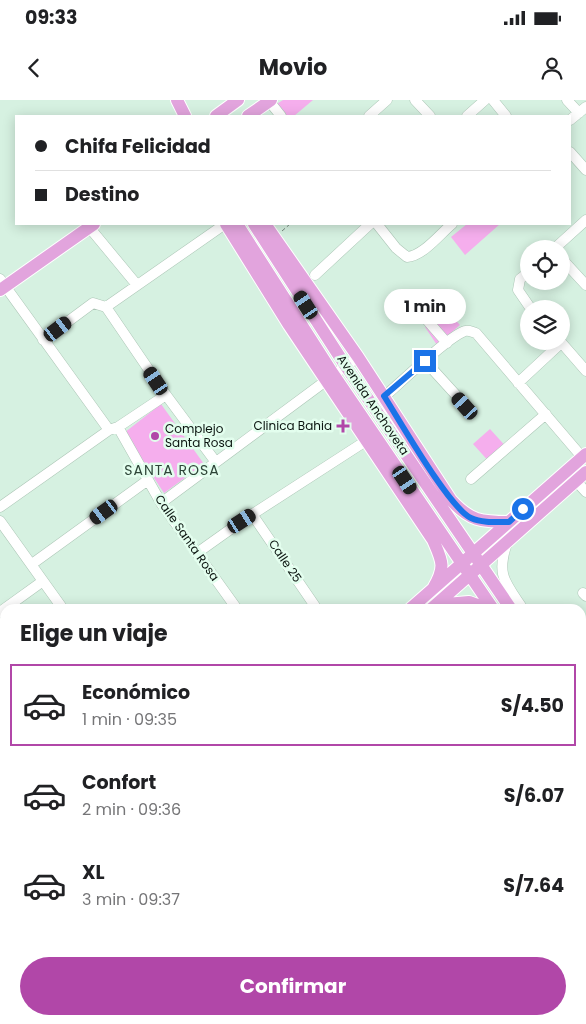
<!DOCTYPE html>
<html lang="es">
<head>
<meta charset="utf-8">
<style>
	body { margin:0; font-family:Poppins,sans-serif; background:#f2f2f2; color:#202124; height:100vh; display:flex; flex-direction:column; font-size:19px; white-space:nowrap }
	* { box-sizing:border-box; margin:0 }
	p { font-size:16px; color:#757577 }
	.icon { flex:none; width:28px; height:28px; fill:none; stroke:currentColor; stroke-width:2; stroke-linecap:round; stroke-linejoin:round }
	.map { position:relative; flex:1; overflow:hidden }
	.details { position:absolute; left:0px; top:504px; width:586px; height:421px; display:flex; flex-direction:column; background:#fff; border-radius:15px 15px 0 0; box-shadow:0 2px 12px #0003 }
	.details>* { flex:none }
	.guide { position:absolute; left:15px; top:15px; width:556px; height:110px; border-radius:0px; box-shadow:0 2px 12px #0003; display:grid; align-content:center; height:110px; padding:0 20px; background:#fff }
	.controls { position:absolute; left:520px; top:140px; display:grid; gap:10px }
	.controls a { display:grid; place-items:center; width:50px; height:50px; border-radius:50%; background:#fff; box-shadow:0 2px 12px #0003; font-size:25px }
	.end { position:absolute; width:22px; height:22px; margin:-11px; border:6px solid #1a73e8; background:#fff; box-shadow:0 0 0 2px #fff }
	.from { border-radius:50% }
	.bubble { position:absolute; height:35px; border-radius:18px; background:#fff; box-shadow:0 2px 12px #0003; font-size:16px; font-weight:700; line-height:35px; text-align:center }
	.car { position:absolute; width:15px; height:30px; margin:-15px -8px; border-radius:6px; box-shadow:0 0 4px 1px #0007; background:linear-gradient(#222 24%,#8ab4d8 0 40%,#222 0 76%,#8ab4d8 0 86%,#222 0) }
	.guide b { display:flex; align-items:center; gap:18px; height:48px; font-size:19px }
	.guide b+b { border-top:1px solid #e0e0e0 }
	.guide i { width:12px; height:12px; background:#202124 }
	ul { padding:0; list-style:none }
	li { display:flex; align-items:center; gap:15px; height:82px; margin:0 10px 8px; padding:0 10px; border:2px solid transparent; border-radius:0px }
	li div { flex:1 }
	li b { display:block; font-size:19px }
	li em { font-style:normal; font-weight:700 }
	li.current { border-color:#b147a8 }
	li>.icon { width:45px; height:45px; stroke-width:1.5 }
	h2 { padding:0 20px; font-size:22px; line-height:60px }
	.button { display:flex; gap:10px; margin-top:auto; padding:10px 20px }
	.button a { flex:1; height:58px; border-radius:30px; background:#b147a8; color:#fff; font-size:20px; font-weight:700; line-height:58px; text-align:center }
	.status { display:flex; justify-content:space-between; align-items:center; height:35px; padding:0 25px; background:#fff; direction:ltr }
	.status svg { height:14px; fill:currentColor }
	header { display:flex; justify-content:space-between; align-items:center; height:65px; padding:0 20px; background:#fff; font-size:22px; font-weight:700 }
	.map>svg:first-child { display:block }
	.green { fill:#f5aeed }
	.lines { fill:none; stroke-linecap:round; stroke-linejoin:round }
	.minor-casing { stroke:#acc6b6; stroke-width:11 }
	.major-casing { stroke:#fff; stroke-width:14 }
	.path { stroke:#76897e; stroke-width:1; stroke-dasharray:4 2.5; stroke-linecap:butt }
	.minor { stroke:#fff; stroke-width:10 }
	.major { stroke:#e2a4dd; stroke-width:12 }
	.route { stroke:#1a73e8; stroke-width:6 }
	.poi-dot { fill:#b147a8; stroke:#e3feee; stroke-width:2 }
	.labels { text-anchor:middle; stroke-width:5; stroke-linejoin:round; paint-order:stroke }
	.street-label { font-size:12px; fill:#0b1510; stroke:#e3feee }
	.poi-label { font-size:12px; fill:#0b1510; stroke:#e3feee; text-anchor:end }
	.neighbourhood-label { font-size:14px; letter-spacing:1px; fill:#2e4538; stroke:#e3feee }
</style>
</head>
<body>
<div class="status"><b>09:33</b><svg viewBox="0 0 49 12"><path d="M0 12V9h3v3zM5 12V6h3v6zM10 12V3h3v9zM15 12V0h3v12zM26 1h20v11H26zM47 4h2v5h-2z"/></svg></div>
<header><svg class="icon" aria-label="back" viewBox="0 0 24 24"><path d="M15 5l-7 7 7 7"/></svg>Movio<svg class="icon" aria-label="person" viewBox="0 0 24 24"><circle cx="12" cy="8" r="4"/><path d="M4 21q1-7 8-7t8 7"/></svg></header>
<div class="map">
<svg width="586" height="924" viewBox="0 0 586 924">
	<rect width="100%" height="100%" fill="#d6f1e1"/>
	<path class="green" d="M283,0h30l-19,16h-10l-9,-11z
		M467,124h33l-35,31 -14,-18z
		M445,209l15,16 -23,20 -12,-18z
		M161,304l43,60 -40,29 -40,-60z
		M490,329l19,21 -17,15 -19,-21z
		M53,920h40v4h-39z"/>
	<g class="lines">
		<defs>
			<path id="minor" d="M415,0l15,16
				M493,0l13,16
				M567,0l12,13
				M269,1l12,15
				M369,16l18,-16
				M467,16l18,-16
				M570,20l16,-13
				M570,52l16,18
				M377,124l19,24 11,9c16,-1 33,-23 45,-33
				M89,127l48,58
				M554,149l32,-29
				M561,158l25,27
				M529,172l-9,7 -2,11 13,19
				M315,175l55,-51
				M0,179l109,151 9,-3 43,76 76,106
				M412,203l35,40
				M106,207l119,-83
				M43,240l50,-37 13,4 60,88 49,66
				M560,241l26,30
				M425,261l40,44
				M518,283l43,-40
				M384,297c16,-14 65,-61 81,-66 4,-1 7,1 11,2l106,124
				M118,327l48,-32
				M471,379l75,-65
				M576,381l10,11
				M161,403l197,-146
				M0,407l109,-77
				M252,414l65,95
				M0,421l63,88
				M507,443c-11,32 -2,39 16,66
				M197,453l45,-32 130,-84
				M32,464l116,-84
				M583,493l3,3
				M0,512l43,-31
				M581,566l5,-4
				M581,593l5,6
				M0,598l5,-3
				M0,655l5,7
				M581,684l5,-4
				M581,778l5,-1
				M581,847l5,15
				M581,884l5,-5
				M46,920v4
				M105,920l1,4
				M248,920l1,4
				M494,920l1,4"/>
			<path id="major" d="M177,0l8,16
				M216,16l22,-16
				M248,16l23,-16
				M226,124l63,101 144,215c9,21 13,26 1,47
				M237,124l96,150 160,235
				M254,124l91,141 166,244
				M265,124l93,133 93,143c19,21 30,22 58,22
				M0,190l94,-66
				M436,505l33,-3 19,7
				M410,509l176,-155
				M431,509l155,-137
				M581,608l5,7
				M581,631l5,6
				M0,811l5,-4
				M0,832l5,-4"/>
		</defs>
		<use href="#minor" class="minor-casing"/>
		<use href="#major" class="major-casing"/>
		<path class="path" d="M282,131l8,-7"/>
		<use href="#minor" class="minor"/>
		<use href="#major" class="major"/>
	</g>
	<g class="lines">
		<path class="route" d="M425,261l-41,35c16,25 65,112 87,122 11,5 25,4 38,4l14,-13"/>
	</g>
	<g class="poi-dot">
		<path d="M340.5 318.5h5v5h5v5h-5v5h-5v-5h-5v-5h5z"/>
		<circle cx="155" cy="336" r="5"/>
	</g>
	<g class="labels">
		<g class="street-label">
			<text transform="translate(373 305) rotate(56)" y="4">Avenida Anchoveta</text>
			<text transform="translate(187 438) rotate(55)" y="4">Calle Santa Rosa</text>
			<text transform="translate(285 461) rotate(56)" y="4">Calle 25</text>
		</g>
		<g class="poi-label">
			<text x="332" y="330">Clinica Bahia</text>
			<text x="165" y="333" text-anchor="start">Complejo<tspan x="165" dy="14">Santa Rosa</tspan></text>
		</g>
		<g class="neighbourhood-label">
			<text x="172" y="375">SANTA ROSA</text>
		</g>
	</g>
</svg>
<div class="controls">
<a><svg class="icon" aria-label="locate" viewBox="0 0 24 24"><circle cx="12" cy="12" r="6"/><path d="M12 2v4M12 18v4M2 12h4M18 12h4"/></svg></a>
<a><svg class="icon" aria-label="layers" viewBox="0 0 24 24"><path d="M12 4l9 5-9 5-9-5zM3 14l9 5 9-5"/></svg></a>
</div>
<i class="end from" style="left:523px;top:409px"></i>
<i class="end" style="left:425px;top:261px"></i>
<div class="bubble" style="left:384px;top:189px;width:82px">1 min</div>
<i class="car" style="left:306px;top:205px;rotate:327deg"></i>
<i class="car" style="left:58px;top:229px;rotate:53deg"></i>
<i class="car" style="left:156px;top:281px;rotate:326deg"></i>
<i class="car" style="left:465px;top:306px;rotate:318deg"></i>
<i class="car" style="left:405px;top:380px;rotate:146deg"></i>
<i class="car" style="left:104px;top:412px;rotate:234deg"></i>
<i class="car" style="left:242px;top:421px;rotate:57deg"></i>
<div class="guide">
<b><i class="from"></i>Chifa Felicidad</b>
<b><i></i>Destino</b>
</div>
<section class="details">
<h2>Elige un viaje</h2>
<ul>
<li class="current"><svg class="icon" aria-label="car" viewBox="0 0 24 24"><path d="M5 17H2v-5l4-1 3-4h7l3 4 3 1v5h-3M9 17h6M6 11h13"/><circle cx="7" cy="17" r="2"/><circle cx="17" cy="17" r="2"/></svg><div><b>Económico</b><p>1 min · 09:35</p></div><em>S/4.50</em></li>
<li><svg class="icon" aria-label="car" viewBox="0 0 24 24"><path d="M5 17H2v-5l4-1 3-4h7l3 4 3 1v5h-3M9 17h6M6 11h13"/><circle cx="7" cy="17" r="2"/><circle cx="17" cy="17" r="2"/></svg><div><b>Confort</b><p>2 min · 09:36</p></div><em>S/6.07</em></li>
<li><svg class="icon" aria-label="car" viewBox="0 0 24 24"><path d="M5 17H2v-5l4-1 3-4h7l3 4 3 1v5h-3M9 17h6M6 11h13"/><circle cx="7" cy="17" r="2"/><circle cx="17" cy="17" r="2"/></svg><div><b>XL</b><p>3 min · 09:37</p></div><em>S/7.64</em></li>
</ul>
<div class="button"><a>Confirmar</a></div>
</section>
</div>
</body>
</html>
